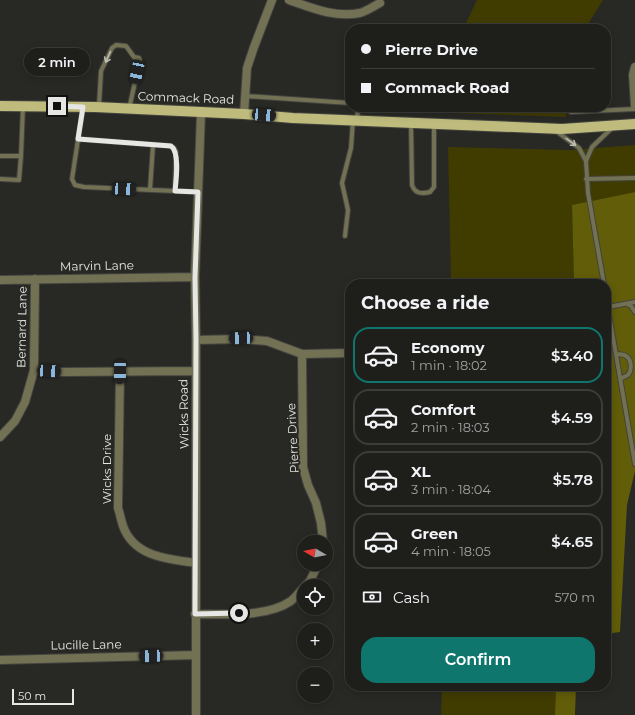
<!DOCTYPE html>
<html lang="en">
<head>
<meta charset="utf-8">
<style>
	body { margin:0; font-family:Montserrat,sans-serif; background:#262724; color:#f1f3f6; height:100vh; display:flex; flex-direction:column; font-size:15px; white-space:nowrap }
	* { box-sizing:border-box; margin:0 }
	p { font-size:13px; color:#a1a2a3 }
	.icon { flex:none; width:22px; height:22px; fill:none; stroke:currentColor; stroke-width:2; stroke-linecap:round; stroke-linejoin:round }
	.map { position:relative; flex:1; overflow:hidden }
	.sheet { position:absolute; left:345px; top:279px; width:266px; height:412px; display:flex; flex-direction:column; background:#1e1e1b; border-radius:16px; box-shadow:0 2px 10px #0003,0 0 0 1px #3c3c3a }
	.sheet>* { flex:none }
	.guide { position:absolute; left:345px; top:24px; width:266px; height:88px; border-radius:16px; box-shadow:0 2px 10px #0003,0 0 0 1px #3c3c3a; display:grid; align-content:center; height:88px; padding:0 16px; background:#1e1e1b }
	.needle { width:26px; rotate:279deg }
	.buttons { position:absolute; left:297px; top:535px; display:grid; gap:8px }
	.buttons a { display:grid; place-items:center; width:36px; height:36px; border-radius:50%; background:#1e1e1b; box-shadow:0 2px 10px #0003,0 0 0 1px #3c3c3a; font-size:20px }
	.scale { position:absolute; left:12px; bottom:10px; width:62px; box-sizing:border-box; padding-left:4px; border:2px solid #e6e6e4; border-top:0; font-size:11px; line-height:14px; white-space:nowrap; color:#e6e6e4; -webkit-text-stroke:3px #282824; paint-order:stroke }
	.end { position:absolute; width:18px; height:18px; margin:-9px; border:5px solid #e6e6e4; background:#111; box-shadow:0 0 0 2px #111 }
	.from { border-radius:50% }
	.bubble { position:absolute; height:28px; border-radius:14px; background:#1e1e1b; box-shadow:0 2px 10px #0003,0 0 0 1px #3c3c3a; font-size:13px; font-weight:600; line-height:28px; text-align:center }
	.car { position:absolute; width:12px; height:24px; margin:-12px -6px; border-radius:5px; box-shadow:0 0 3px 1px #0007; background:linear-gradient(#222 24%,#8ab4d8 0 40%,#222 0 76%,#8ab4d8 0 86%,#222 0) }
	.guide b { display:flex; align-items:center; gap:14px; height:38px; font-size:15px }
	.guide b+b { border-top:1px solid #3c3c3a }
	.guide i { width:10px; height:10px; background:#f1f3f6 }
	ul { padding:0; list-style:none }
	li { display:flex; align-items:center; gap:12px; height:56px; margin:0 8px 6px; padding:0 8px; border:2px solid #3c3c3a; border-radius:16px }
	li div { flex:1 }
	li b { display:block; font-size:15px }
	li em { font-style:normal; font-weight:600 }
	li.selected { border-color:#0f766e }
	li>.icon { width:36px; height:36px; stroke-width:1.5 }
	h2 { padding:0 16px; font-size:18px; line-height:48px }
	.pay { display:flex; align-items:center; gap:10px; height:44px; padding:0 16px; font-size:15px }
	.pay p { margin-inline-start:auto }
	.cta { display:flex; gap:8px; margin-top:auto; padding:8px 16px }
	.cta a { flex:1; height:46px; border-radius:16px; background:#0f766e; color:#fff; font-size:16px; font-weight:600; line-height:46px; text-align:center }
	.map>svg:first-child { display:block }
	.green { fill:#403c00 }
	.forest { fill:#625d08 }
	.lines { fill:none; stroke-linecap:round; stroke-linejoin:round }
	.service-casing { stroke:#43433f; stroke-width:6 }
	.minor-casing { stroke:#43433f; stroke-width:10 }
	.primary-casing { stroke:#43433f; stroke-width:12 }
	.service { stroke:#737154; stroke-width:4 }
	.minor { stroke:#737154; stroke-width:8 }
	.primary { stroke:#bebb7d; stroke-width:10 }
	.oneway { stroke:#bebdb2 }
	.route { stroke:#e6e6e4; stroke-width:5 }
	.labels { text-anchor:middle; stroke-width:4; stroke-linejoin:round; paint-order:stroke }
	.street-label { font-size:12px; fill:#e6e6e4; stroke:#282824 }
</style>
</head>
<body>
<div class="map">
<svg width="635" height="715" viewBox="0 0 635 715">
	<rect width="100%" height="100%" fill="#282824"/>
	<path class="green" d="M477,0h126l-18,29h-122z
		M425,107h143l-2,10 -143,-5z
		M635,145v47l-63,13 2,79h-121l-2,-4 -3,-133 121,3z
		M442,686h114l-1,29h-114z"/>
	<path class="forest" d="M635,192v279l-8,34 -7,127 -14,2v-350h-32l-2,-79z
		M556,686h20l-1,29h-20z"/>
	<g class="lines">
		<defs>
			<path id="service" d="M245,96l105,7
				M99,106l2,-35 11,-23 4,-3 10,1 8,11 5,1 1,2 -11,49
				M83,107l-11,72 3,6 9,2 114,5
				M571,112l64,-3
				M357,120l1,-13
				M411,123l1,62c3,9 10,9 18,7l4,-5v-62
				M556,131l23,17 7,13 2,32 16,91
				M78,139l93,7 3,2 2,4 -1,39
				M0,156h21l2,-50
				M586,161l6,-14 21,-20
				M0,179l19,1 2,-24
				M586,179l49,-1
				M150,190l3,-45
				M345,236l3,-26 -6,-27 9,-35 2,-28
				M606,297l29,167
				M627,304l4,2 4,6
				M608,307l27,-5
				M616,354c3,0 7,0 10,2 6,4 6,14 2,19l-8,4"/>
			<path id="minor" d="M289,0c23,8 46,18 71,13 7,-2 14,-7 20,-10
				M635,67l-2,8 2,31
				M244,114l3,-46 7,-21 18,-47
				M0,280l195,-3
				M196,340l45,-1 26,2 35,13 48,-1
				M302,354l1,113 5,18 8,18 5,20 2,19
				M34,370l29,2 132,-1
				M120,372l-2,136c2,6 3,12 5,18 11,31 45,33 73,37
				M0,437l15,-16 10,-19 9,-32 1,-91
				M305,586l5,-5 8,-17
				M195,614c29,0 71,4 96,-13 5,-4 9,-10 13,-14
				M0,660l196,-5
				M196,715v-375l-1,-63 6,-164"/>
			<path id="primary" d="M0,106l95,1 149,7 49,4 269,11 73,-5"/>
		</defs>
		<use href="#service" class="service-casing"/>
		<use href="#minor" class="minor-casing"/>
		<use href="#primary" class="primary-casing"/>
		<use href="#service" class="service"/>
		<use href="#minor" class="minor"/>
		<use href="#primary" class="primary"/>
	</g>
	<defs><path id="oneway-shaft" d="M-6 0H5M1.5-3L5.5 0L1.5 3" fill="none" stroke-width="1.6" stroke-linecap="round" stroke-linejoin="round"/></defs>
	<g class="oneway">
		<use href="#oneway-shaft" transform="translate(108 57) rotate(114)"/>
		<use href="#oneway-shaft" transform="translate(571 142) rotate(36)"/>
	</g>
	<g class="lines">
		<path class="route" d="M57,106l26,1 -5,32 93,7c9,6 5,35 4,45l23,1 -3,86 1,62 -1,274 44,-1"/>
	</g>
	<g class="labels">
		<g class="street-label">
			<text transform="translate(186 98) rotate(2)" y="4">Commack Road</text>
			<text transform="translate(97 266) rotate(-1)" y="4">Marvin Lane</text>
			<text transform="translate(22 327) rotate(-89)" y="4">Bernard Lane</text>
			<text transform="translate(184 414) rotate(-91)" y="4">Wicks Road</text>
			<text transform="translate(293 438) rotate(-93)" y="4">Pierre Drive</text>
			<text transform="translate(107 469) rotate(-90)" y="4">Wicks Drive</text>
			<text transform="translate(86 645) rotate(-1)" y="4">Lucille Lane</text>
		</g>
	</g>
</svg>
<div class="buttons">
<a><svg class="needle" viewBox="-14 -14 28 28"><path d="M0-13l5 13h-10z" fill="#e53935"/><path d="M0 13l5-13h-10z" fill="#a1a2a3"/></svg></a>
<a><svg class="icon" aria-label="locate" viewBox="0 0 24 24"><circle cx="12" cy="12" r="6"/><path d="M12 2v4M12 18v4M2 12h4M18 12h4"/></svg></a>
<a>+</a>
<a>−</a>
</div>
<div class="scale">50 m</div>
<i class="end from" style="left:239px;top:613px"></i>
<i class="end" style="left:57px;top:106px"></i>
<div class="bubble" style="left:24px;top:48px;width:66px">2 min</div>
<i class="car" style="left:137px;top:72px;rotate:192deg"></i>
<i class="car" style="left:264px;top:115px;rotate:94deg"></i>
<i class="car" style="left:124px;top:189px;rotate:93deg"></i>
<i class="car" style="left:241px;top:338px;rotate:268deg"></i>
<i class="car" style="left:49px;top:371px;rotate:93deg"></i>
<i class="car" style="left:120px;top:372px;rotate:181deg"></i>
<i class="car" style="left:151px;top:656px;rotate:268deg"></i>
<div class="guide">
<b><i class="from"></i>Pierre Drive</b>
<b><i></i>Commack Road</b>
</div>
<section class="sheet">
<h2>Choose a ride</h2>
<ul>
<li class="selected"><svg class="icon" aria-label="car" viewBox="0 0 24 24"><path d="M5 17H2v-5l4-1 3-4h7l3 4 3 1v5h-3M9 17h6M6 11h13"/><circle cx="7" cy="17" r="2"/><circle cx="17" cy="17" r="2"/></svg><div><b>Economy</b><p>1 min · 18:02</p></div><em>$3.40</em></li>
<li><svg class="icon" aria-label="car" viewBox="0 0 24 24"><path d="M5 17H2v-5l4-1 3-4h7l3 4 3 1v5h-3M9 17h6M6 11h13"/><circle cx="7" cy="17" r="2"/><circle cx="17" cy="17" r="2"/></svg><div><b>Comfort</b><p>2 min · 18:03</p></div><em>$4.59</em></li>
<li><svg class="icon" aria-label="car" viewBox="0 0 24 24"><path d="M5 17H2v-5l4-1 3-4h7l3 4 3 1v5h-3M9 17h6M6 11h13"/><circle cx="7" cy="17" r="2"/><circle cx="17" cy="17" r="2"/></svg><div><b>XL</b><p>3 min · 18:04</p></div><em>$5.78</em></li>
<li><svg class="icon" aria-label="car" viewBox="0 0 24 24"><path d="M5 17H2v-5l4-1 3-4h7l3 4 3 1v5h-3M9 17h6M6 11h13"/><circle cx="7" cy="17" r="2"/><circle cx="17" cy="17" r="2"/></svg><div><b>Green</b><p>4 min · 18:05</p></div><em>$4.65</em></li>
</ul>
<div class="pay"><svg class="icon" aria-label="cash" viewBox="0 0 24 24"><path d="M3 7h18v10H3z"/><circle cx="12" cy="12" r="2"/></svg>Cash<p>570 m</p></div>
<div class="cta"><a>Confirm</a></div>
</section>
</div>
</body>
</html>
